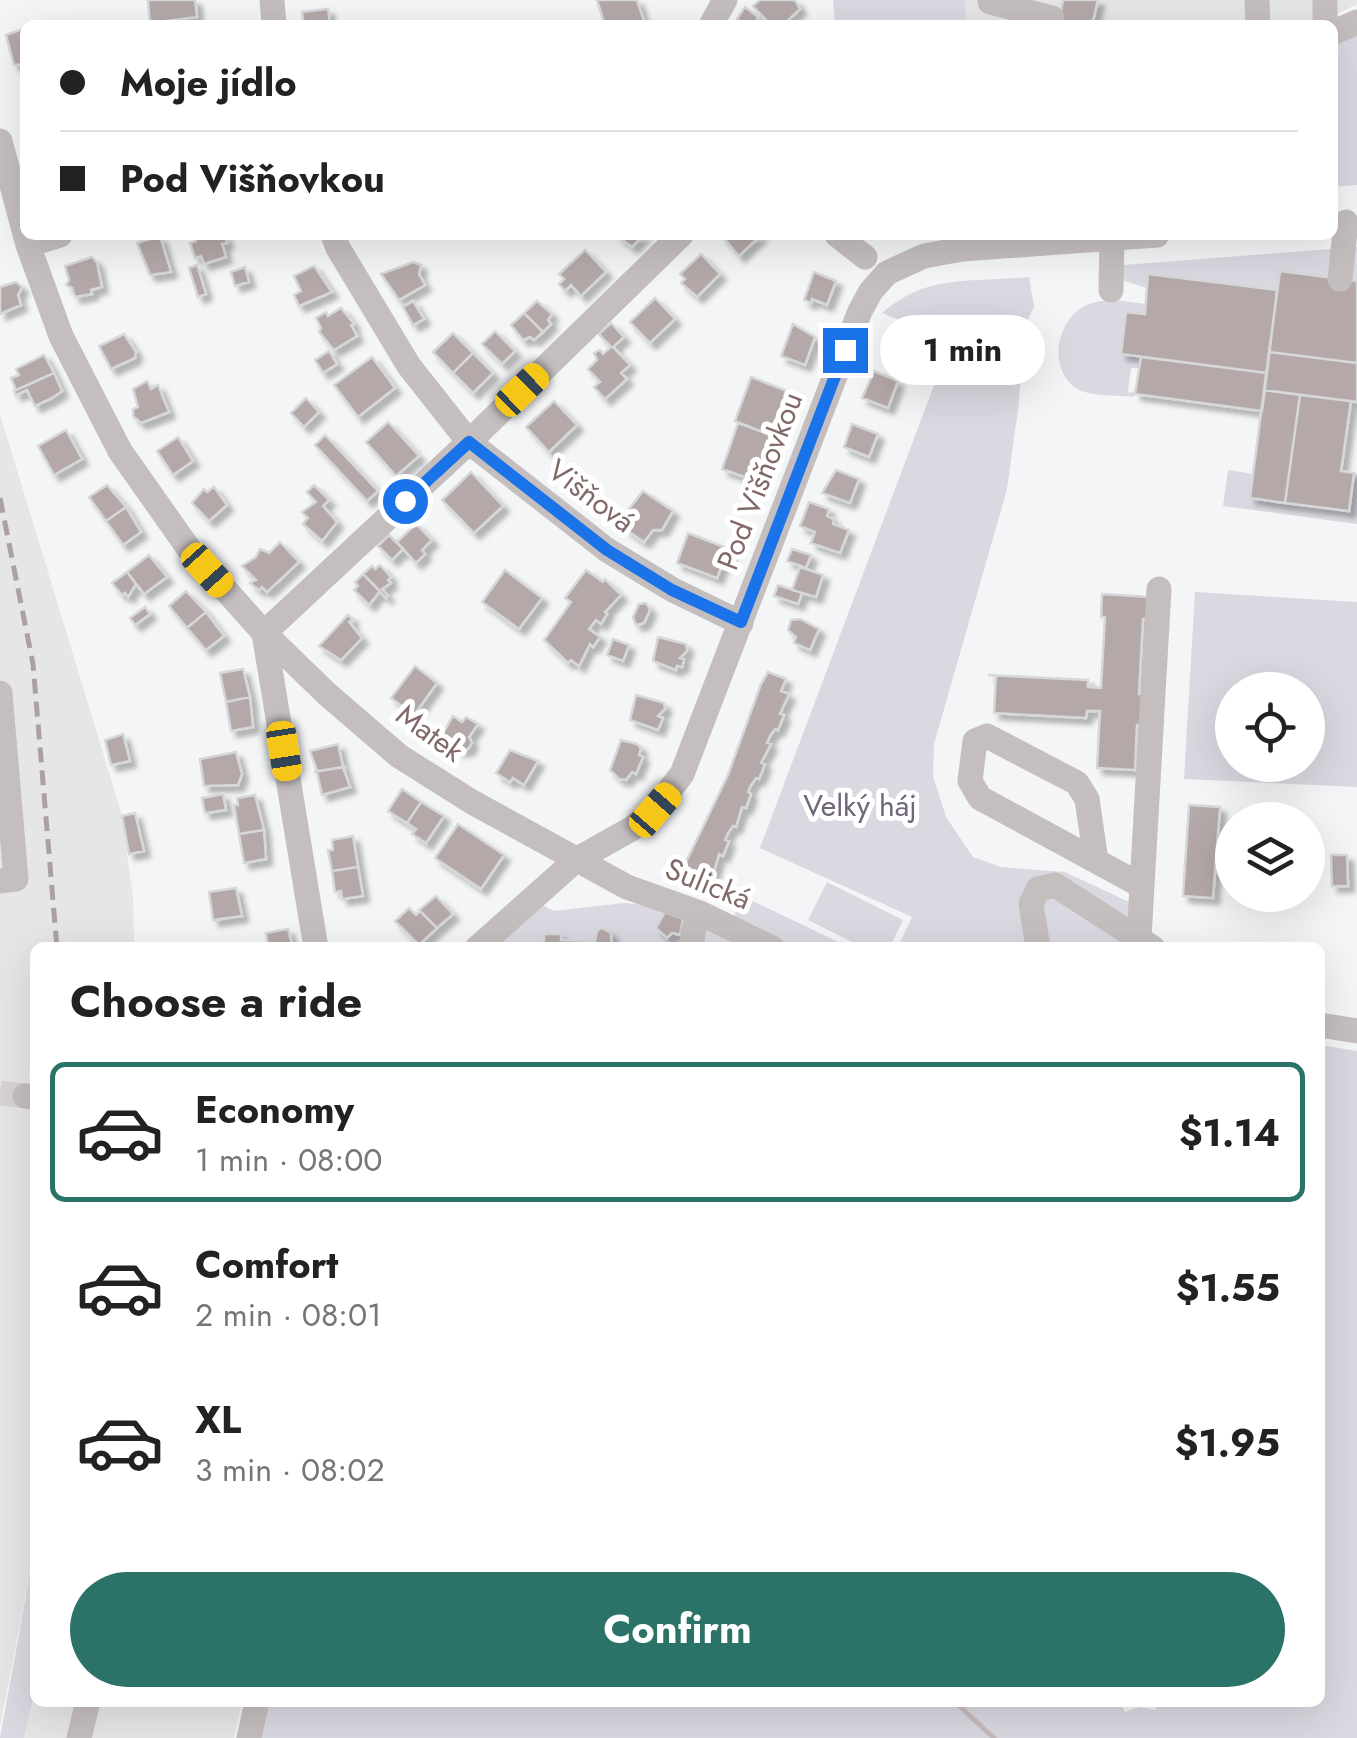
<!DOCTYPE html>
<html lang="en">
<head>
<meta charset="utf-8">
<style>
	body { margin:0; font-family:Jost,sans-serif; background:#f6f6f6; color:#222; height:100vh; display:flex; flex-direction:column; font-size:38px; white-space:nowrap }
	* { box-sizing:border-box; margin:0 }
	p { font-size:32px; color:#767676 }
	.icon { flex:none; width:55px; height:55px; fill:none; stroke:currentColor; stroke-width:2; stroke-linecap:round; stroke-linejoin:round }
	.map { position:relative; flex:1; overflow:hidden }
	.side { position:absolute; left:30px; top:942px; width:1295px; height:765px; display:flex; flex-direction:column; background:#fff; border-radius:15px; box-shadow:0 10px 40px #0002 }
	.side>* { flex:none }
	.top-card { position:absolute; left:20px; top:20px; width:1318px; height:220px; border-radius:15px; box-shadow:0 10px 40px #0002; display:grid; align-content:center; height:220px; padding:0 40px; background:#fff }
	.fabs { position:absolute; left:1215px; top:672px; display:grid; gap:20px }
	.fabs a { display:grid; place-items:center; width:110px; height:110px; border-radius:50%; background:#fff; box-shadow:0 10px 40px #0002; font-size:50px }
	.end { position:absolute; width:45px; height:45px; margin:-22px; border:12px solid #1a73e8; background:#fff; box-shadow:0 0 0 5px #fff }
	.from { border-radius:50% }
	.bubble { position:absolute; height:70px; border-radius:35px; background:#fff; box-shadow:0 10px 40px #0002; font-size:32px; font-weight:700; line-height:70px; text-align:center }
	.car { position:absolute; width:30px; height:60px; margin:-30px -15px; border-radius:12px; box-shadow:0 0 8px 2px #0007; background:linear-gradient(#f5c518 24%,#345 0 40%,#f5c518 0 76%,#345 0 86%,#f5c518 0) }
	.top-card b { display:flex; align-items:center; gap:35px; height:95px; font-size:38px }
	.top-card b+b { border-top:2px solid #e0e0e0 }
	.top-card i { width:25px; height:25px; background:#222 }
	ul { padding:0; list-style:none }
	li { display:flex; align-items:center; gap:30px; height:140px; margin:0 20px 15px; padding:0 20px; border:5px solid transparent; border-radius:15px }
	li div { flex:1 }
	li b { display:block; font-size:38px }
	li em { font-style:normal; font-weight:700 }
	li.on { border-color:#2b7269 }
	li>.icon { width:90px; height:90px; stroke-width:1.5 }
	h2 { padding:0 40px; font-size:45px; line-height:120px }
	.cta { display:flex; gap:20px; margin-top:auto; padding:20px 40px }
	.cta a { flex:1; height:115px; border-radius:60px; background:#2b7269; color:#fff; font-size:40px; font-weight:700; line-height:115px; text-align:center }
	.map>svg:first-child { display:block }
	.built { fill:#e7e6e7 }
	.green { fill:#dad8e0; fill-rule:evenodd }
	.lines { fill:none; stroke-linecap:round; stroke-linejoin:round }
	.stream { stroke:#c8bbbc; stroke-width:5 }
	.building { fill:#b4a8a8; stroke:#d6d7d8; stroke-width:2.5; filter:url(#shadow) }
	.minor-tunnel { stroke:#d8d2d2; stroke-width:25; stroke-dasharray:25 12; stroke-linecap:butt }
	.minor { stroke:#c5bebe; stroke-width:25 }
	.rail { stroke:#aba1a0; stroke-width:5; stroke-dasharray:15 8; stroke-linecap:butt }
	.route { stroke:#1a73e8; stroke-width:12 }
	.labels { text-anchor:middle; stroke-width:10; stroke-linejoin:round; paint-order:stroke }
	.street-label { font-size:30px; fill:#826a68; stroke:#fff }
	.park-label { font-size:30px; fill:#6f667a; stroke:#fff }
</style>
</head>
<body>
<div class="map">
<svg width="1357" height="1738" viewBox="0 0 1357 1738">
	<defs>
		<filter id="shadow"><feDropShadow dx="6" dy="6" stdDeviation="2.5" flood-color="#0004"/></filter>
	</defs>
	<rect width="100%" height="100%" fill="#f4f5f6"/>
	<path class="built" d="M965,0h392v4l-41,21h-350z
		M0,414l121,398 12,85 1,45 -1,5 -98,1v123h-6l6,95v381l-35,179z
		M35,1691v11l207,1 -8,35h-210z"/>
	<path class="green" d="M833,0h132l1,25h-131z
		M1357,35v150l-24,2 -1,-141z
		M1357,247v34l-77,-10 -3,19 -128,-16 -2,14 -22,-7 -4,-9 2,-7z
		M1029,277l5,30 -10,20 -5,75 -12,87 -73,255 -1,32 13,41 27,40 28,10 64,5 64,30 10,45h-241l14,-30 -152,-69 191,-508 -69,-27c45,-40 91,-30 147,-36z
		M1114,300l32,4 -1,10 -19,-1 -5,41 20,3 -2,11h-8l-3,22 1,3 7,-2 -2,6c-15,-2 -43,0 -56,-8 -30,-17 -23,-66 5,-82 10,-6 20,-6 31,-7z
		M1228,470l26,4 -3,24 98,13 5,-38 3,1v50l-134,-18z
		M1195,592l162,10v185l-173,-8zM1232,690h76v75h-76z
		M827,882l76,38 -13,27h-28l-54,-27z
		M742,896l107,51h-58l-58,-28z
		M625,903l20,2 20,7 -9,15 11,11 5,-5 8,1 3,-15 72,28h-143l-1,-13 -7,-6 -7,3 -2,10 -34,-1v-6h-16l-1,13 -54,1 51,-44 12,7z
		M1320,1045l37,6v687h-1095l8,-36h850l5,10 14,-5 16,3 3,-8h162z
		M35,1547v144l-11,47h-24z"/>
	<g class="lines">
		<path class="stream" d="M955,1702l39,36"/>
	</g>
	<path class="building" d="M148,0h47l2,17 -47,6z
		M597,0h40l7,21 -12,4h-27z
		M760,0h35l5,9 -17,16h-12l-18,-19z
		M1063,0h35l-6,25h-34z
		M745,7l13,10 -2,5 5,3h-16l-8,-6z
		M328,9l2,16h-26l-2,-13z
		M25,28v36l-11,1 -8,-30z
		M193,235h32l2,8 -5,1 4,13 -22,7 -3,-8 -6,2 -5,-15 6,-2z
		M616,235h28l-12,12z
		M721,235h40l-22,21z
		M160,236l11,36 -21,3 -13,-32z
		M585,250l21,22 -25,24 -10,-11 -6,6 -6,-7 5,-5 -5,-5z
		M701,254l19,20 -23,23 -16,-14 4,-4 -5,-5z
		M92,257l5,6 5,24 -11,3 1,4 -17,3 -3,-9 -6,-3 3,-5 -4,-14z
		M413,262l8,3 -2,9 6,11 -26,15 -18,-26z
		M197,265l9,29 -8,3 -9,-29z
		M314,266l18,26 -33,14 -5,-11 7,-4 -7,-15z
		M245,267l4,15 -14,4 -4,-14z
		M1280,271l77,10v82l-88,-11z
		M814,272l22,9 -9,24 -15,-6 -1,4 -7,-3z
		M1148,274l129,16 -10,83 -146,-19 5,-42 19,2z
		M16,282l6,5 -4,8 3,10 -21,9v-27z
		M655,298l20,21 -25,24 -20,-21z
		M413,301l11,18 -11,6 -10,-18z
		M537,301l15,13 -4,6 3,4 -8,8 -19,-19z
		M341,308l13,16 -3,1 6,11 -23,14 -15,-18 2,-4 -5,-10 10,-6 2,4z
		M524,313l19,19 -9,8 -4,-3 -7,3 -12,-15z
		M611,323l13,14 -11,10 17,18 -9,8 6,6 -22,20 -11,-12 6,-5 -12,-13 9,-9 -3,-7 6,-3 3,4 8,-7 -12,-13z
		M793,324l22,13 -10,28 -24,-9z
		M893,326l32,12 -11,29 -32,-12z
		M495,331l20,20 -13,13 -20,-20z
		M453,333l20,20 -20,20 -20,-21z
		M124,334l12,18 -1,6 -24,11 -12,-23z
		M329,351l8,13 -14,9 -8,-13z
		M1269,352l88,11v39l-93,-12z
		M473,353l20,20 -20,20 -20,-20z
		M44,355l10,18 -38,17 -5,-12 8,-3 -3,-6z
		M372,357l23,31 -37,29 -24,-32z
		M1141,357l126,16 -5,38 -127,-17z
		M874,371l24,10 -10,27 -26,-10z
		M54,373l8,18 -10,7 -17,8 -8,-16 -11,5 -2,-4z
		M751,377l36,14 -17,44 -35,-14z
		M147,381l4,8 7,-4 11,27 -28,11 -8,-7v-7l5,-2 -5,-18z
		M1264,390l36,5 -15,108 -35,-5z
		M1300,395l51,6 -10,70 13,2 -5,38 -64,-8z
		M306,398l13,14 -15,15 -13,-14z
		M554,401l23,24 -28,27 -23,-25z
		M388,422l31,34 -23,20 -30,-34z
		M738,423l36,13 -18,45 -34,-12z
		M852,424l26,10 -9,23 -25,-10z
		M66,430l16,29 -28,16 -16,-29z
		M325,435l53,56 -11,10 -52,-56z
		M178,437l15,24 -20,14 -16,-24z
		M836,470l23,9 -9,24 -28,-10z
		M471,472l32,34 -29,27 -32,-33z
		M107,485l19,22 -20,14 -17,-24z
		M314,485l15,15 -6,6 14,16 -15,19 -19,-17 5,-6 -6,-6 14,-10 -9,-10z
		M214,487l13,18 -18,16 -17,-18 12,-14 3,3z
		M643,491l30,20 -11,19h-9l-9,12 -19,-13 8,-12 -4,-8z
		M809,502l20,7 -2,7 7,3 -1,5 16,6 -9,23 -29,-10 4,-11 -15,-6z
		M126,507l15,25 -18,13 -17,-24z
		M416,524l16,16 -10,10 3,4 -9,9 -19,-21z
		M688,533l41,16 1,10 -8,6 -5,13 -40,-15z
		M389,535l14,14 -11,11 -14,-14z
		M280,542l19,20 -32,30 -5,-5 -3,3 -9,-7 6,-3 -14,-14 14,-9 4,-8 9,4z
		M792,549l19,6 -5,13 -19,-7z
		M149,555l18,22 -23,17 -17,-22z
		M380,565l11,12 -3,3 3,3 -9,6 6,7 -2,2 -23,-24 9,-8 3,3z
		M800,567l23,8 -7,22 -24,-7z
		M505,570l37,28 -23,31 -37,-27z
		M586,570l17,12 2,-3 16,16 -16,17 2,2 -6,10 -5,-4 -7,9 11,8 -7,10 -3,-3 -11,22 -8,-6 -3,3 -24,-23 27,-38 -6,-4z
		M127,572l9,12 -8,13 -3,-4 -3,2 -10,-12z
		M363,574l17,17 -11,14 -15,-15 4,-4 -3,-4z
		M778,585l24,8 -4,11 -24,-8z
		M186,591l20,21 -19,16 -18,-22z
		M1102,594l47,3 -2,22h-4l-4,75h8l-2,31h-8l-2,45 -38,-2 3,-57h-13l-1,7 -92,-5 2,-37 -8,-1 100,5v7l13,1 4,-71h-4z
		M646,603l4,7 -6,13 -8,2 -3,-8 6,-13z
		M145,607l5,7 -15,11 -5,-7z
		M206,612l18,24 -18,14 -19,-22z
		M348,615l5,4 -4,3 13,16 -21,22 -22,-14z
		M800,619l19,10 -9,21 -16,-7 2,-6 -8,-7 3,-10z
		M658,637l28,7 1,7 -7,7 4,1 -2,8 -5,-1 -1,4 -23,-9z
		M613,639l16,6 -6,16 -16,-6z
		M415,666l22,17 -23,32 -23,-17z
		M243,669l7,28 -24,5 -6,-29z
		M768,672l18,7 -5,12 8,3 -9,20 4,1 -6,15 -3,-1 -5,7 -3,7 4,1 -10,19 4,1 -6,15 -3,-1 -5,7 -3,7 3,2 -5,14 -4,-1 -6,20 -3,-1 -5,7 -3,7 4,1 -6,15 -4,-2 -6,21 -8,-3 -5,12 -18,-7 3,-13 43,-89 33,-91z
		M636,695l28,8 1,6 -7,7 5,2 -5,12 -28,-10z
		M250,697l3,30 -22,4 -5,-29z
		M453,716l9,6 4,-5 12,7 -9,13 3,6 -4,6 -8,2 -18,-16z
		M123,734l7,27 -19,4 -6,-25z
		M621,740l16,4 4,4 -2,7 4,2 -7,17 -4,-2 -6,8 -7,-1 -9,-9z
		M338,744l5,23h3l-29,4 -7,-20z
		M510,750l28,11 -14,24 -11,-7 -3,4 -14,-9z
		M236,752l6,22 -4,11 -34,1 -4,-27z
		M343,767l7,20 -28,8 -5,-23h-3z
		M402,789l19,13 -14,21 -19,-12z
		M223,794l3,16 -21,3 -3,-15z
		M255,795l9,35 -25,4 -5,-29h4l-1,-7z
		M421,802l23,14 -18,27 -14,-9 4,-5 -9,-6z
		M1189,805l31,2 -7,91 -30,-2z
		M135,813l9,38 -15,3 -7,-38z
		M458,824l46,31 -23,34 -46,-31z
		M264,830l2,29 -22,4 -5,-29z
		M353,836l5,31 -26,4 -4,-21h5l-1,-10z
		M1331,855h16l1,31h-16z
		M358,867l5,29 -21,3 -1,-8 -6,1 -3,-21z
		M236,888l6,28 -29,4 -4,-28z
		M436,896l17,18 -16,14 -18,-18z
		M409,908l7,7 4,-4 17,17 -18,17 -24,-24z
		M665,912l18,7 -3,16 -8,-2 -5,5 -11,-10z
		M602,928l9,5 1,15h-68v-14h17v6l34,1 2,-10z
		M288,929l5,19h-25l-2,-15z"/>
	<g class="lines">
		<path class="minor-tunnel" d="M0,1093l25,3"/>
		<path class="minor" d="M272,0l2,25
			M1257,1l1,24
			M990,2l62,16
			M711,25l14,-25
			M1325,25v-25
			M1332,33l25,-11
			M0,141l28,104 33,91 59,115 69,98 75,84 63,61 72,62 73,46 155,85 73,26 72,35
			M333,235l5,13 71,118 60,76 138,108 66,40 68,33
			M837,235l28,22
			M28,245l32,-10
			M1340,279l6,-57
			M1111,290l1,-52
			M264,633l205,-191 212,-207
			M264,633l52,315
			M0,693l16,186 -16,2
			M1096,861l-9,-62 -10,-16 -90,-47 -12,5 -5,40 10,17 162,88
			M1139,938l20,-349
			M477,948l99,-88 57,-32 22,-19 27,-35 178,-463 11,-20 16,-18 37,-17 38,-7 195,-14
			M692,948l1,-17 7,-18
			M1038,948l-7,-44 7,-15 17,-4 98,63
			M1320,1025l37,6
			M25,1096l10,1
			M79,1738l9,-36
			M249,1738l8,-36"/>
		<path class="rail" d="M0,498l33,166 24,284"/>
	</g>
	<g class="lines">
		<path class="route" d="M405,501l64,-59 138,108 65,40 69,32 104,-272"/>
	</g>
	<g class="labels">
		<g class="street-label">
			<text transform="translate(760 481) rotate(-69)" y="10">Pod Višňovkou</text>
			<text transform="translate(591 496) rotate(37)" y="10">Višňová</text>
			<text transform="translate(430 733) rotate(36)" y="10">Matek</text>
			<text transform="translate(708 884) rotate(22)" y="10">Sulická</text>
		</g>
		<g class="park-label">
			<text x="860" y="816">Velký háj</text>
		</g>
	</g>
</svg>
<div class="fabs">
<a><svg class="icon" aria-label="locate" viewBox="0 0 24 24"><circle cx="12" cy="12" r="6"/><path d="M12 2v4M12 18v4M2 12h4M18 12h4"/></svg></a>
<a><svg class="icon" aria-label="layers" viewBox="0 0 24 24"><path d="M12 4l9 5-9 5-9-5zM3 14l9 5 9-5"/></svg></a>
</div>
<i class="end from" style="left:405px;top:501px"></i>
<i class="end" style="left:845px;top:350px"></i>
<div class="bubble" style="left:880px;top:315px;width:165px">1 min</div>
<i class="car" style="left:522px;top:390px;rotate:46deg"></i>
<i class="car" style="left:207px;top:570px;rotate:138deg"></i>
<i class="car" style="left:284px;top:751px;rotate:171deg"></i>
<i class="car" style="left:655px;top:810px;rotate:41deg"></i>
<div class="top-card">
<b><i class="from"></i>Moje jídlo</b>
<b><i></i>Pod Višňovkou</b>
</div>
<section class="side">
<h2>Choose a ride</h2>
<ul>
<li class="on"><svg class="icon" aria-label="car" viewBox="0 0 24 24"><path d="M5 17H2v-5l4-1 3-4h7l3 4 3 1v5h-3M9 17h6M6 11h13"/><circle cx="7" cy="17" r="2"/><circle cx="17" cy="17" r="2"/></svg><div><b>Economy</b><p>1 min · 08:00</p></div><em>$1.14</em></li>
<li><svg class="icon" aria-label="car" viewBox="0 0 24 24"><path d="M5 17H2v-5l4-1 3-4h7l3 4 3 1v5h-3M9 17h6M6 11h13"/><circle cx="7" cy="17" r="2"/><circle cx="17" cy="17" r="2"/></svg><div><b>Comfort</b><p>2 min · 08:01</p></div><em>$1.55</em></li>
<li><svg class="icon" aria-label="car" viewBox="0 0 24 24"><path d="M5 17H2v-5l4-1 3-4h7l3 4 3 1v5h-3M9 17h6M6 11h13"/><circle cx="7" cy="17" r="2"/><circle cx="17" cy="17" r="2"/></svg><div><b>XL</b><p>3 min · 08:02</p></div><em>$1.95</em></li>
</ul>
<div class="cta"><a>Confirm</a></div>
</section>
</div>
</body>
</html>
